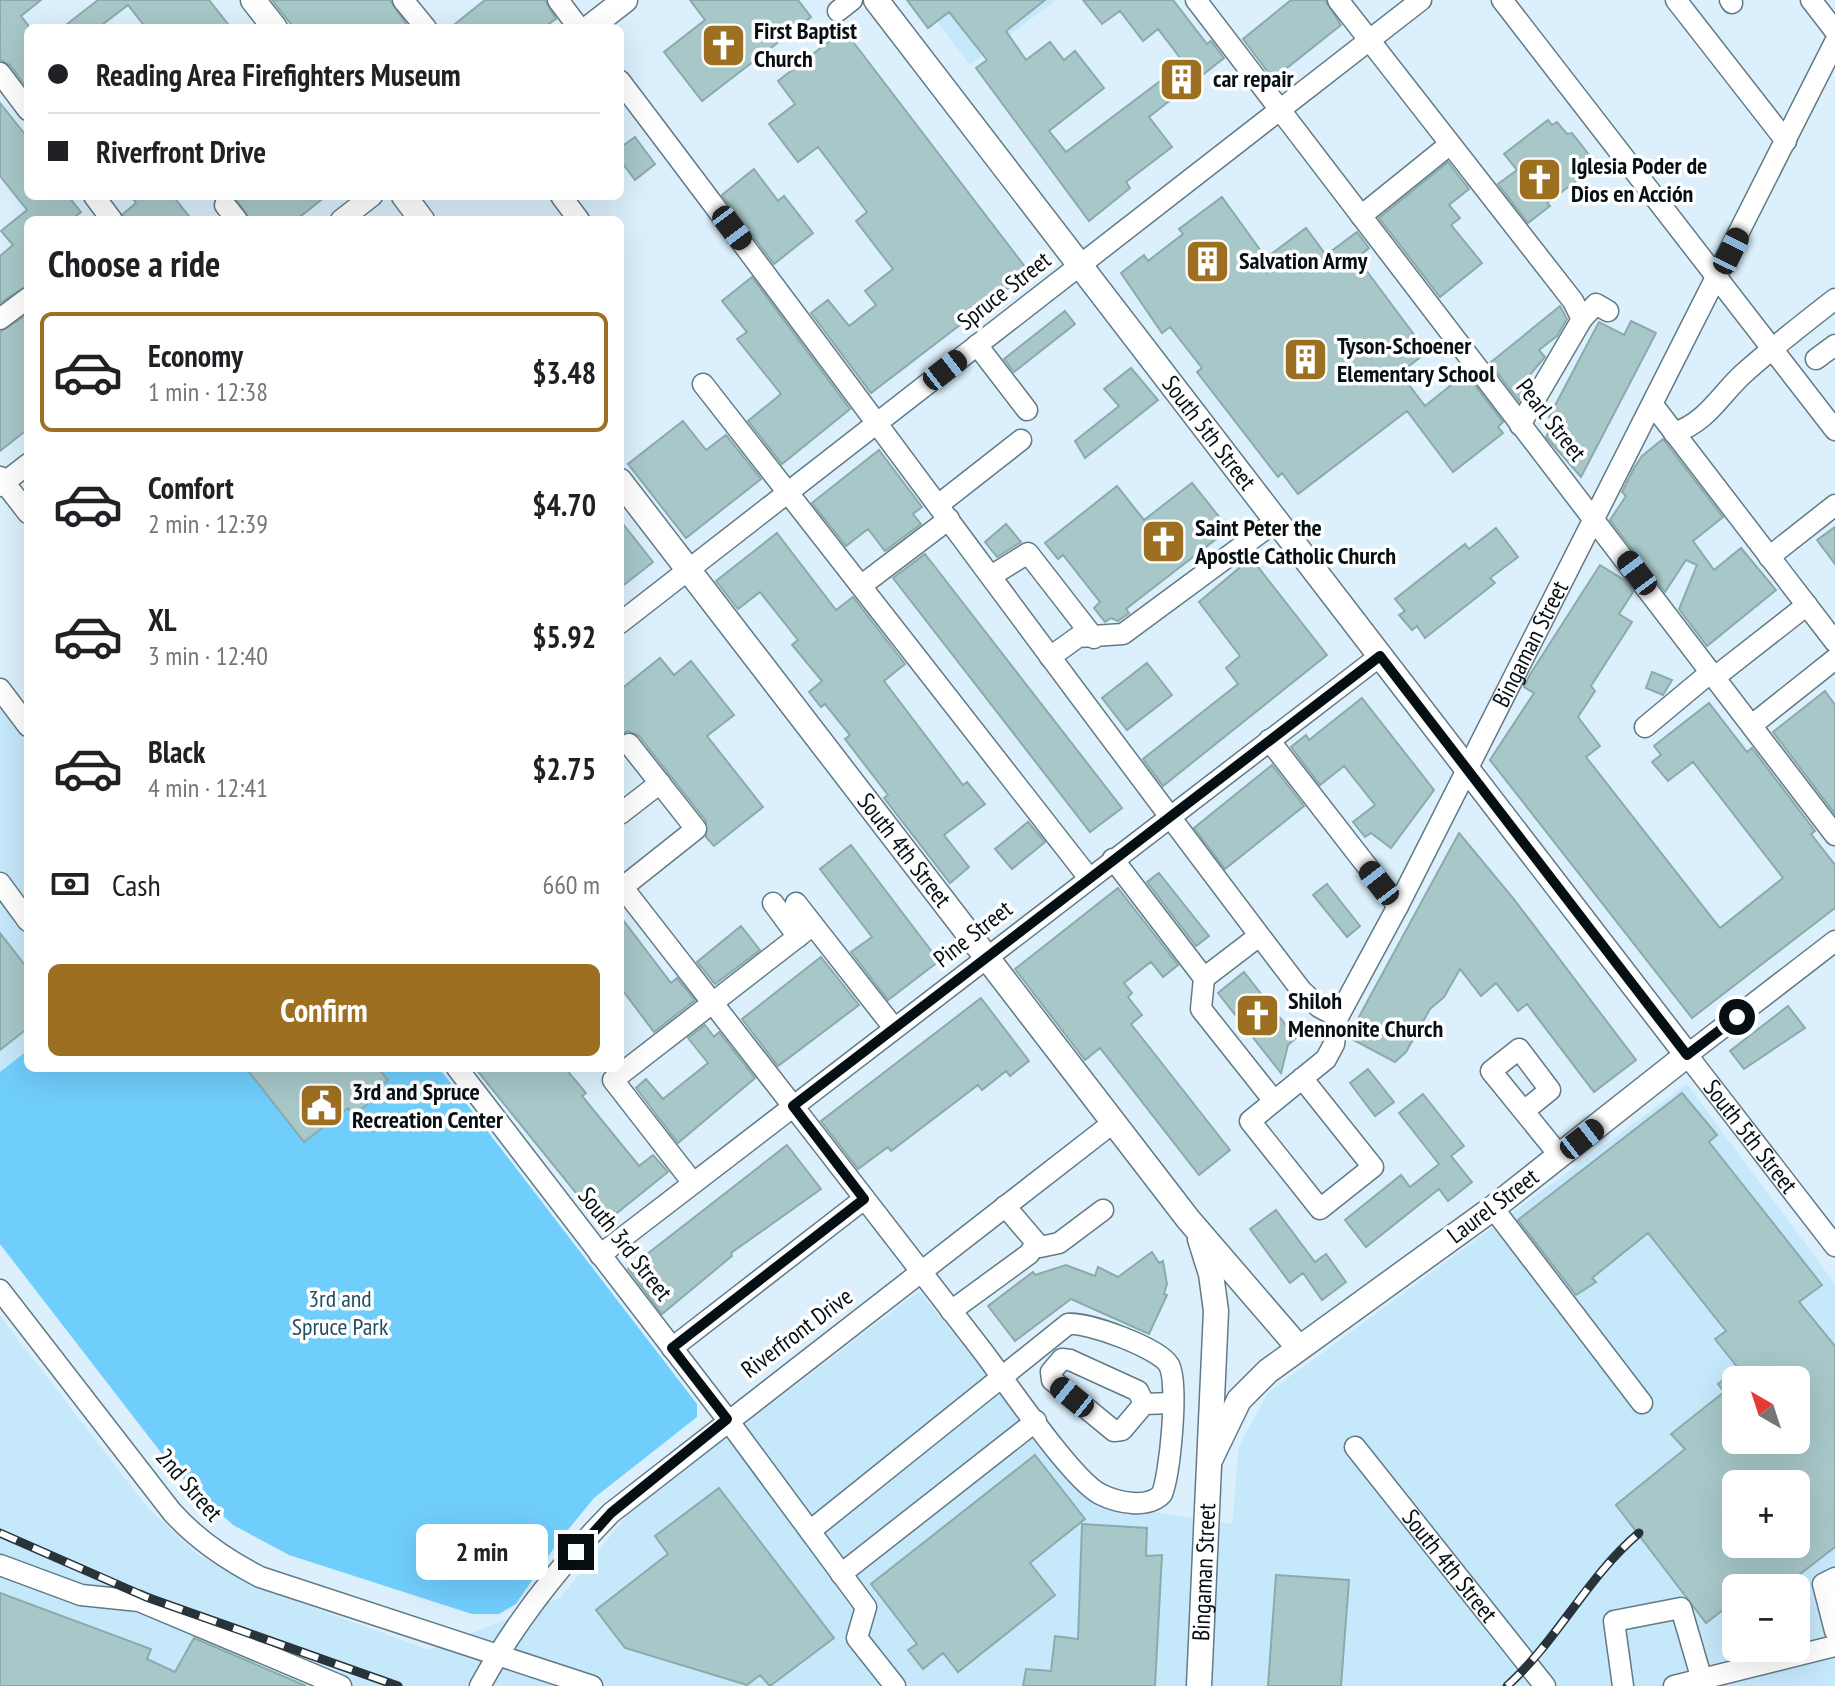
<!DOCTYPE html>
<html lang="en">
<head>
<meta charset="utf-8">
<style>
	body { margin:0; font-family:"PT Sans Narrow",sans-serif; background:#f6f6f6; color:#202124; height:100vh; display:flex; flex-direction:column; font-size:30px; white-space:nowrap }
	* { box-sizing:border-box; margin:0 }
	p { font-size:26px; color:#757577 }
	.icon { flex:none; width:44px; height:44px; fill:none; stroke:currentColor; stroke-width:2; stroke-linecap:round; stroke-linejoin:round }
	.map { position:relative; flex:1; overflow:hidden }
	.drawer { position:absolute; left:24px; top:216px; width:600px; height:856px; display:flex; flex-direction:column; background:#fff; border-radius:12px; box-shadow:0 8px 32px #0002 }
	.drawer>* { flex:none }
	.top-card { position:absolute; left:24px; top:24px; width:600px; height:176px; border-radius:12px; box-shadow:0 8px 32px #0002; display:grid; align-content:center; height:176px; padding:0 24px; background:#fff }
	.needle { width:52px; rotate:321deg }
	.tools { position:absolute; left:1722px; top:1366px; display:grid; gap:16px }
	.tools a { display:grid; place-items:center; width:88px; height:88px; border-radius:12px; background:#fff; box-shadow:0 8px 32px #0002; font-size:40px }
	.end { position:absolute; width:36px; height:36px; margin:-18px; border:10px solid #060f13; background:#fff; box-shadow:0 0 0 4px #fff }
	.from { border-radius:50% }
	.bubble { position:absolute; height:56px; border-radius:12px; background:#fff; box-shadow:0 8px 32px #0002; font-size:26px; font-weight:700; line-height:56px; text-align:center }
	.car { position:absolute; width:24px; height:48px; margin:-24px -12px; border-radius:10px; box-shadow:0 0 6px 2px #0007; background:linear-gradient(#222 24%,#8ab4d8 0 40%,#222 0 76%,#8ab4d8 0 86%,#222 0) }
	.top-card b { display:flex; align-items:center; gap:28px; height:76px; font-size:30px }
	.top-card b+b { border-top:2px solid #e0e0e0 }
	.top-card i { width:20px; height:20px; background:#202124 }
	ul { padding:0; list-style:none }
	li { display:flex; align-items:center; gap:24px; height:120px; margin:0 16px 12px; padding:0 8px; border:4px solid transparent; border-radius:12px }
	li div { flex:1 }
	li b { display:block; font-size:30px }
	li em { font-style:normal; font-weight:700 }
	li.on { border-color:#9d7021 }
	li>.icon { width:72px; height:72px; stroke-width:1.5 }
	h2 { padding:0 24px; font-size:36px; line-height:96px }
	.pay { display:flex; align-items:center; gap:20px; height:88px; padding:0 24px; font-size:30px }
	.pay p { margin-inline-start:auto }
	.button { display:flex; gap:16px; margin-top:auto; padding:16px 24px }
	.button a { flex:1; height:92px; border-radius:12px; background:#9d7021; color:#fff; font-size:32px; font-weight:700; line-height:92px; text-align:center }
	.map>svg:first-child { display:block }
	.built { fill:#c6e8fb; fill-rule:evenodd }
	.green { fill:#70cefd }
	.building { fill:#a7c7c9; stroke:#8baaac; stroke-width:2; fill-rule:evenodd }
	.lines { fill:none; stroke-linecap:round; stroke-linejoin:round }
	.minor-casing { stroke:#627a87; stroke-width:23 }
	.major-casing { stroke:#627a87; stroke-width:27 }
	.minor { stroke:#fff; stroke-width:20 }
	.major { stroke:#fff; stroke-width:24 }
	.rail-casing { stroke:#29343a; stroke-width:9 }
	.rail { stroke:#fff; stroke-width:6; stroke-dasharray:18; stroke-linecap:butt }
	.route { stroke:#060f13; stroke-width:10 }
	.labels { text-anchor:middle; stroke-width:7; stroke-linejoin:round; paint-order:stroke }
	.poi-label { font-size:24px; font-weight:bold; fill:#060f13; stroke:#fff; text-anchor:start }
	.street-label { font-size:24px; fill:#060f13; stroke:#fff }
	.park-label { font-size:24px; fill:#214e63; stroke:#fff }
</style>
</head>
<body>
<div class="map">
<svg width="1835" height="1686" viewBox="0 0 1835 1686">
	<rect width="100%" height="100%" fill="#dbf0fc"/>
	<path class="built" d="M955,0h101l-86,65 -37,-48z
		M0,707l28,37v306l-28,22z
		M1687,1084l148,200v402h-1835v-370l147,191 50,47 60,33 172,63 131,-52 68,-84 291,-223 172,211 141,22 7,-78 29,-53zM1736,1380h60v60h-60zM1736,1484h60v60h-60zM1736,1588h60v60h-60z"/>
	<path class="green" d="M28,1050v18h411l258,336v13l-103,81 -36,44 -42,62 -17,10h-27l-183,-59 -56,-30 -57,-53 -176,-228v-172z"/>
	<path class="building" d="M0,0h41l-20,16 7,9v56l-4,3 -14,-19 -10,-5z
		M98,0h111l22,28h-85l-18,-23 -30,23h-36z
		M272,0h118l19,28h-115z
		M485,0h60l11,19 -13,9h-93z
		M690,0h108l13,17 -109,84 -38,-49 41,-32z
		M907,0h138l-39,31 20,29 24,-18 14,18 11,-9 29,37 -55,43 17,21 118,-89 -26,-34 -15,12 -23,-30 -18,13 -19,-24h90l34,44 4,-3 13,17 -75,59 23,30 -46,35 4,6 -41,33 -113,-153 11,-8 -38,-48 -21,16z
		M1291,0h34l16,25 -68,54 -30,-40z
		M844,30l185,242 -158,121 -60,-80 17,-13 21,26 27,-21 -11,-14 28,-22 -37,-48 11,-9 -49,-65 -20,15 -29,-38 26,-20 -17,-23z
		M0,103l28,35v58h40l13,16 -10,8h-43v65l-28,18v-47l13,-11 -12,-14 26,-21 -27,-34z
		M1548,120l4,5 5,-3 10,12 5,-1 25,32 -50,38 3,3 -22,17 -30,-39 19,-14 -13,-16z
		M635,137l20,27 -20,16 -15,-20v-12z
		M1448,162l21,27 -20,16 11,13 -9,7 31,38 -42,34 -61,-79z
		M754,169l24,32 6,-5 29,37 -39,31 -52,-69z
		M131,196h42l19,24h-67l-2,-6 13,-11z
		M234,196h92l-30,24h-46z
		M1222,197l44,61 40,-30 20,27 31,-23 12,16 -12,10 70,94 -27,21 25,33 35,-28 5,7 6,-5 32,42 -5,5 5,6 -50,39 -46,-61 -109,83 -16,-21 -4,4 -81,-105 5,-4 -32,-41 -8,6 -41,-60 23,-18 4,6 35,-27 -4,-5z
		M752,277l98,132 -68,55 -34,-43 33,-27 -44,-55 10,-7 -25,-31z
		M1560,306l7,13 -10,17 -18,14 6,7 -18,21 3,4 -11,19 -29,-38z
		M1065,311l10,13 -61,48 -10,-13z
		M28,314v115l-28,22v-119z
		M1631,321l25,12 -75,144 -35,-40 9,-18 -6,-2 50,-95 25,13z
		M1131,368l27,32 -73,58 -10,-17 44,-35 -15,-17z
		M683,421l23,29 20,-15 35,44 -75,59 -58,-74z
		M1663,439l60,78 -30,24 21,29 27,-22 35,42 -69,56 -28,-37 18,-44 -11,-5 -21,32 -55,-72 16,-24 -4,-4 12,-24 8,-12z
		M879,450l43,57 -9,7 8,10 -36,27 -17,-22 -22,17 -34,-43z
		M1192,483l37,46 -103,80 3,4 -11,8 -7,-3 -6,4 -11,-14 6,-6 -37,-47 -5,4 -13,-16 72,-57 27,34z
		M620,520l33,42 -33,26z
		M1006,524l15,18 -24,15 -12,-15z
		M1835,527v37l-18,-24z
		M1496,528l22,29 -28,21 5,5 -70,55 -8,-12 -5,4 -13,-15 6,-4 -10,-12 70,-55 4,5z
		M777,533l59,77 17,-13 52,67 -21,17 79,104 4,-3 18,22 -41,31 25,32 -19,16 -66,-85 4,-3 -43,-56 5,-4 -25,-31 -4,3 -12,-15 13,-11 -30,-36 6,-5 -38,-48 -22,17 -22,-28z
		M925,554l197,254 -32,24 -197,-254z
		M1251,558l76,97 -164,131 -20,-27 95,-75 -12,-16 14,-12 -41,-54z
		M1600,565l24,15 9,12 -14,22 13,8 -41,64 4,5 -17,26 22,29 -14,11 134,171 63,-50 -90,-116 -25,19 -16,-19 9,-7 -7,-9 55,-43 38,49 5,-4 63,83 -4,3 24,31v43l-143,110 -202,-258 44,-67 -10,-6 5,-11z
		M660,658l14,17 17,-14 43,54 -27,21 56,71 -49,39 -8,-9v-16l-67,-85 -11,-5 -8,4v-45z
		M1147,663l25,32 -45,35 -25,-32z
		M1652,672l20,8 -9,15 -17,-7z
		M1825,691l10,14v109l-62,-82z
		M1362,698l72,92 -43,58 -20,-15 -6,4 -12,-15 22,-17 -31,-39 -24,19 -29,-38 15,-12 3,5z
		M1272,765l32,41 -79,63 -31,-41z
		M1028,822l17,20 -33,27 -17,-20z
		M1459,833l54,65 123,162 -42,32 -67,-88 -9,7 -22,-28 -15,13 -21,-27 -16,28 -14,12 -24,43 -11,10 -47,-25z
		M851,845l88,116 -51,39 -37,-48 21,-15 -52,-68z
		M1159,873l50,63 -13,10 -49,-64z
		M1327,884l33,42 -13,11 -34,-42z
		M1118,888l60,77 -15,12 -12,-15 -27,21 8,10 -4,4 14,18 -11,9 99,126 -31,25 -99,-127 -15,12 -70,-91z
		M620,916l51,67 6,-5 18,22 -41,32 -34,-45z
		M741,926l19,24 -45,34 -18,-22z
		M0,933l28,36v59l-28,22z
		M821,957l38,48 -81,61 -36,-47z
		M1244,972l52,66 -8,7 -7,28 -63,-80z
		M981,998l48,63 -19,15 -4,-5 -24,19 -4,-5 -87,66 -3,-4 -30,22 -37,-48z
		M1788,1006l17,22 -61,41 -14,-18z
		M705,1025l9,12 5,-5 36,46 -77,65 -42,-55 10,-9 17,20 45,-36 -20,-25z
		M246,1068h132l10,12 -25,19 5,5 -14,11 -6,-7 -44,34z
		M475,1068h90l21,25 -4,3 57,70 14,-11 15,17 -66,53z
		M1368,1069l26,33 -19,14 -25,-33z
		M1682,1093l35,42 -8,7 113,143 -23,17 36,44v201l-53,41h-46v12l-30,23 -90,-118 69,-56 -14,-15 53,-42 -6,-8 20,-16 -23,-29 11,-8 -78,-98 -56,45 4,4 -20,13 -58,-75zM1736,1380h60v60h-60zM1736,1484h60v60h-60z
		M1423,1094l41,52 -13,10 21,26 -24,19 -9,-12 -73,58 -21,-27 56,-45 9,12 29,-23 -40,-51z
		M787,1145l34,44 -90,64 1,3 -70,58 -34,-45z
		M1276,1210l39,52 11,-8 20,28 -24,18 -19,-27 -13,10 -40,-54z
		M1152,1252l7,11 4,-2 4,23 -3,10 3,1 -18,39 -78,-35 -56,42 -27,-35 45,-34 2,3 31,-10 29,11 3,-9 20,10z
		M1035,1455l50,64 -55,44 25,32 -97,77 -15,-19 -20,16 -15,-19 9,-6 -46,-60z
		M719,1488l115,150 -64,48 -10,-11 -13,10 -122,-37 -29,-38 72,-56 -13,-18z
		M1082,1524l65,4 -1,28 16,-1 -7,131h-132l3,-17 25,2 4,-35 23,3z
		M1276,1575l73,5 -8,106h-73z
		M0,1593l151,56 -4,10 28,13 19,-34 112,48h-306z"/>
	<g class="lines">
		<defs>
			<g id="minor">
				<path d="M403,0l23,28"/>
				<path d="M558,0l21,28"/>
				<path d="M1196,0l639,835"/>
				<path d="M1338,0l235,301 9,18"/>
				<path d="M1502,0l333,430"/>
				<path d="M1676,0l110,141"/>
				<path d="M1730,0l2,3"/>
				<path d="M1811,0l24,31"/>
				<path d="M838,11l14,-11"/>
				<path d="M0,73l28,37"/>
				<path d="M620,81c229,301 451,608 681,909l18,17 19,10"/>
				<path d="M94,196l18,24"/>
				<path d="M561,196l18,24"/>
				<path d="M225,205l12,15"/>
				<path d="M1361,216l88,-71"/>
				<path d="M341,220l31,-24"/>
				<path d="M0,319l28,-21"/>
				<path d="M977,345l50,65"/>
				<path d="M1816,359l19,-14"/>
				<path d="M703,384l386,494"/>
				<path d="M1653,405l182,237"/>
				<path d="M1520,425l62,-106 14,-15 12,7"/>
				<path d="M1674,433c33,-11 46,-38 69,-59 30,-27 61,-51 92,-75"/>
				<path d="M0,477l28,36"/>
				<path d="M0,486l28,-22"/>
				<path d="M938,505l83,-65"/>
				<path d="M1769,557l66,-52"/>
				<path d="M991,576l37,-23 66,85"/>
				<path d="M862,585l87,-66"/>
				<path d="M620,623l801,-623"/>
				<path d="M1050,657l28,-20 45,-3 153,-113"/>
				<path d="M1715,677l92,-72"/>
				<path d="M0,689l28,37"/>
				<path d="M1752,725l83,-66"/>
				<path d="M1645,727l66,-55"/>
				<path d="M1269,740l129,166"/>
				<path d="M620,814l40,-31"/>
				<path d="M1113,859l91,119"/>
				<path d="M0,883l28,38"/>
				<path d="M620,884c121,154 241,310 361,465 24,31 90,130 119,145 18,9 48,15 62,0 8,-21 17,-110 7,-129 -10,-17 -81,-43 -101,-41l-258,207"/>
				<path d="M623,887l73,-58 -67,-85"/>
				<path d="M773,903l25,34"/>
				<path d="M796,903l98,125"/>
				<path id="s1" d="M1835,941l-148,114 148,191"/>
				<path d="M1204,978l-3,31 73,92"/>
				<path d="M1204,978l55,-42"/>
				<path d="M457,1068l270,351 139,188 -9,31 38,48"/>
				<path id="s2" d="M1302,1078l71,89 -53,42 -70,-88 76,-62 8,-15 4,-27 60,-111 437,-864"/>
				<path d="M1524,1111l26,-21 -31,-41 -28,22 69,85"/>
				<path d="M693,1183l-80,-103 200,-155"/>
				<path d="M1005,1206l35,41 19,-4 44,-33"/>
				<path d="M1493,1208l149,195"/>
				<path d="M600,1255l780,-599"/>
				<path d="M0,1290l172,222c25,28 55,48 88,65l332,109"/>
				<path d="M951,1311l78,-57 6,-9"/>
				<path d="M672,1348l192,-149"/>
				<path d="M1144,1404l-6,-13 -68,-31 -8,-1 -11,13 1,8 62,51 8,-1 22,-26 28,-1"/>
				<path id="s3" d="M1355,1447l190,239"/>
				<path d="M0,1565l81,30 58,6 202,85"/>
				<path d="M841,1574l195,-153"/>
				<path d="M1835,1578l-12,6 12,47"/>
				<path d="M480,1686c34,-62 82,-123 131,-173l503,-391"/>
				<path d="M1623,1686l-9,-65 67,-13 21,72"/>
				<path d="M1674,1686l161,-40"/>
			</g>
			<g id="major">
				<path d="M253,0l22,28"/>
				<path id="s4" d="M876,0l811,1055 -194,153 -225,163 -29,29 -28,58"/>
				<path d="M589,28l36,-28"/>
				<path d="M404,196l18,24"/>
				<path id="s5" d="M620,481l568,738 111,129"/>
				<path id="s6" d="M1199,1686l17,-375 -5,-37 -11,-35"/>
			</g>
		</defs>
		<use href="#minor" class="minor-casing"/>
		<use href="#major" class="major-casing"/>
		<use href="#minor" class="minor"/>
		<use href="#major" class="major"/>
		<defs>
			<path id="rail" d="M0,1533l146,64 252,89
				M1507,1686c51,-46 80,-109 132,-153"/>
		</defs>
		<use href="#rail" class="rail-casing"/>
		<use href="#rail" class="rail"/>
	</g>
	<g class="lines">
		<path class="route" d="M576,1552l35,-39 116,-94 -55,-71 192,-149 -71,-93 587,-450 307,399 50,-38"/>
	</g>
	<defs>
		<symbol id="church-square" viewBox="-11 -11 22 22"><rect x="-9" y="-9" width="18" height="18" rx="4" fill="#9d7021" stroke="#fff"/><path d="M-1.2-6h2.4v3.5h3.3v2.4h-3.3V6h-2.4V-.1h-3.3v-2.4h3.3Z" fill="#fff"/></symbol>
		<symbol id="building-square" viewBox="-11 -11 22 22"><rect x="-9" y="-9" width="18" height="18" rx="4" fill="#9d7021" stroke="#fff"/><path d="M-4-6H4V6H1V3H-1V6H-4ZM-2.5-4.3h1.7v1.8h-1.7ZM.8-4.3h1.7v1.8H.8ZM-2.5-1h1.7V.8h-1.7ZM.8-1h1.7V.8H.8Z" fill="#fff"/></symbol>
		<symbol id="civic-square" viewBox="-11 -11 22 22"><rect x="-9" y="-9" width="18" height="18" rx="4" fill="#9d7021" stroke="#fff"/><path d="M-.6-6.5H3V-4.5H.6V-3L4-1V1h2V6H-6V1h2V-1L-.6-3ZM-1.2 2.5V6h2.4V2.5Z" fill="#fff"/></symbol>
	</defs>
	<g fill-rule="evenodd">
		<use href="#church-square" x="698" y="20" width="51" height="51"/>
		<use href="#building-square" x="1156" y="54" width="51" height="51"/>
		<use href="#church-square" x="1514" y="154" width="51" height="51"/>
		<use href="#building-square" x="1182" y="236" width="51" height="51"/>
		<use href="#building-square" x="1280" y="334" width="51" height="51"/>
		<use href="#church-square" x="1138" y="516" width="51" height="51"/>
		<use href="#church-square" x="1232" y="990" width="51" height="51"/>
		<use href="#civic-square" x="296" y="1080" width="51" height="51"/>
	</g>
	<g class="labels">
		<g class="poi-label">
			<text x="754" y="39">First Baptist<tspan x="754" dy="28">Church</tspan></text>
			<text x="1213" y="87">car repair</text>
			<text x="1571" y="174">Iglesia Poder de<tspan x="1571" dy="28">Dios en Acción</tspan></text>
			<text x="1239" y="269">Salvation Army</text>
			<text x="1337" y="354">Tyson-Schoener<tspan x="1337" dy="28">Elementary School</tspan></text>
			<text x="1195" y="536">Saint Peter the<tspan x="1195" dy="28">Apostle Catholic Church</tspan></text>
			<text x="1288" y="1009">Shiloh<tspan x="1288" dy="28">Mennonite Church</tspan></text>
			<text x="352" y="1100">3rd and Spruce<tspan x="352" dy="28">Recreation Center</tspan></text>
		</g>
		<g class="street-label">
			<text transform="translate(1004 291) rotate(-38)" y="8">Spruce Street</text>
			<text transform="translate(1551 420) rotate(52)" y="8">Pearl Street</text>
			<text dy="8" stroke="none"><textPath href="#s4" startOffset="546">South 5th Street</textPath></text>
			<text dy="8" stroke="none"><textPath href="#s2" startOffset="856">Bingaman Street</textPath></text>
			<text dy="8" stroke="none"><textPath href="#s5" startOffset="466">South 4th Street</textPath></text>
			<text transform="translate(973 934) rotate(-38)" y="8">Pine Street</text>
			<text dy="8" stroke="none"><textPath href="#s1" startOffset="290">South 5th Street</textPath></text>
			<text transform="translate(1493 1206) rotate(-37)" y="8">Laurel Street</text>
			<text transform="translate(625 1244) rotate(52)" y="8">South 3rd Street</text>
			<text transform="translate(797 1333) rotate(-37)" y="8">Riverfront Drive</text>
			<text transform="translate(189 1485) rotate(49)" y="8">2nd Street</text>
			<text dy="8" stroke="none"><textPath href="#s3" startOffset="152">South 4th Street</textPath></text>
			<text dy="8" stroke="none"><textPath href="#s6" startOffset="114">Bingaman Street</textPath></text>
		</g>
		<g class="park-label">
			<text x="340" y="1307">3rd and<tspan x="340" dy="28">Spruce Park</tspan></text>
		</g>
	</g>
</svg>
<div class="tools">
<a><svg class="needle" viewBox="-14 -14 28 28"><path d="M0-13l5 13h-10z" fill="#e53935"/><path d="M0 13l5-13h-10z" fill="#757577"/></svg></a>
<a>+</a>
<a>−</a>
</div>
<i class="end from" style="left:1737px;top:1017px"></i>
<i class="end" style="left:576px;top:1552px"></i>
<div class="bubble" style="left:416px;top:1524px;width:132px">2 min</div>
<i class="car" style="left:732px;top:228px;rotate:143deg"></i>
<i class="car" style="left:1731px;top:251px;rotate:26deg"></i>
<i class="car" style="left:945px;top:370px;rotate:52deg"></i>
<i class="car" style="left:1637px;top:573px;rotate:323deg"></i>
<i class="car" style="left:1379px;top:883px;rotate:322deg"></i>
<i class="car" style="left:1582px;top:1139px;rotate:52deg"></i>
<i class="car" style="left:1072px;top:1397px;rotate:309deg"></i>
<div class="top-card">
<b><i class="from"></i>Reading Area Firefighters Museum</b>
<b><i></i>Riverfront Drive</b>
</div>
<section class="drawer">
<h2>Choose a ride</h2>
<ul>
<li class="on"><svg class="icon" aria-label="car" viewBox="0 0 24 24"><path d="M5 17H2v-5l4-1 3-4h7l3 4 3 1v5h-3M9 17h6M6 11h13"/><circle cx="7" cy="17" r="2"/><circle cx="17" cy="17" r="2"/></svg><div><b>Economy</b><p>1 min · 12:38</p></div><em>$3.48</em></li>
<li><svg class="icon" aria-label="car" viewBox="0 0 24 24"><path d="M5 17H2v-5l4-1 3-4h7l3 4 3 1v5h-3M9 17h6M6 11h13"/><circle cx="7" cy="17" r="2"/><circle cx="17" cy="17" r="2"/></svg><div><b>Comfort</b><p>2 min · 12:39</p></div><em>$4.70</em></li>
<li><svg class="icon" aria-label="car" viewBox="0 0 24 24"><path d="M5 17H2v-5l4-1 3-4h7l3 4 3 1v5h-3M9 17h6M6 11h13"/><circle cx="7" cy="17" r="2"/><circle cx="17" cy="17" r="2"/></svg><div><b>XL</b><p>3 min · 12:40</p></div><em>$5.92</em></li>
<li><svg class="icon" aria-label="car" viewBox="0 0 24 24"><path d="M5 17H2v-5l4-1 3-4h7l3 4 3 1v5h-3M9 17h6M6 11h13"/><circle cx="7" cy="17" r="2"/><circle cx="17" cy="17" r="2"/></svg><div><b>Black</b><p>4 min · 12:41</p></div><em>$2.75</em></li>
</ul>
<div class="pay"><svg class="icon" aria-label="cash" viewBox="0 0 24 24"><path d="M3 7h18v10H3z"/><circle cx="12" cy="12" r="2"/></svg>Cash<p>660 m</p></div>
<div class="button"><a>Confirm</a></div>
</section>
</div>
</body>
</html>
